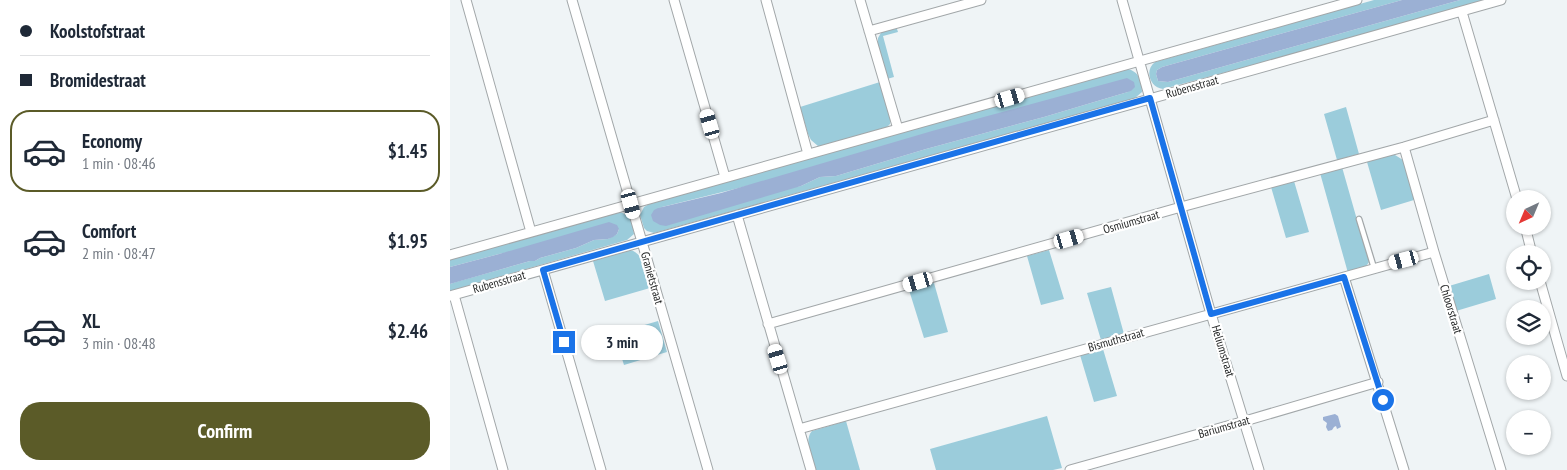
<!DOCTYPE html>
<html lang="en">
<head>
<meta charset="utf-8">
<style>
	body { margin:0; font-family:"PT Sans Narrow",sans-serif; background:#f2f2f3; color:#1f2937; height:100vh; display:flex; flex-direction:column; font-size:19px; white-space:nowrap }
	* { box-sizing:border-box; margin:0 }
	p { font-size:16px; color:#747a83 }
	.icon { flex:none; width:28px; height:28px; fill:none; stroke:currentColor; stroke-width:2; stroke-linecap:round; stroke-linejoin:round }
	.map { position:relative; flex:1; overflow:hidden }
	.side { display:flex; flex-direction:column; background:#fff; width:450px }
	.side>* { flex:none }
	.guide { display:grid; align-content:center; height:110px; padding:0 20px; background:#fff }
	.needle { width:32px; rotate:224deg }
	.tools { position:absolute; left:1056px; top:190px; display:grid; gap:10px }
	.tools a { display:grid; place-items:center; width:45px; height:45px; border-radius:50%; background:#fff; box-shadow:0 1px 4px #0004; font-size:25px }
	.end { position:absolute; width:22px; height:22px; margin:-11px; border:6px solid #1a73e8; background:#fff; box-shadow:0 0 0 2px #fff }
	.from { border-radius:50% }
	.bubble { position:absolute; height:35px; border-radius:18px; background:#fff; box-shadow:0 1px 4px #0004; font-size:16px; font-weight:700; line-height:35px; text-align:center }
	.car { position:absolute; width:15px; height:30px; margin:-15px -8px; border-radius:6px; box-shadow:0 0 4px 1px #0007; background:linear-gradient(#fff 24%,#345 0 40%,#fff 0 76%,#345 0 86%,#fff 0) }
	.guide b { display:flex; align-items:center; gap:18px; height:48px; font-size:19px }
	.guide b+b { border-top:1px solid #e0e1e3 }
	.guide i { width:12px; height:12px; background:#1f2937 }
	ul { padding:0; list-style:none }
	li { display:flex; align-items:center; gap:15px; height:82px; margin:0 10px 8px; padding:0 10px; border:2px solid transparent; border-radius:20px }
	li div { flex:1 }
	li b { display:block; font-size:19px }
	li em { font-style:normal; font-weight:700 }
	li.active { border-color:#5b5b28 }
	li>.icon { width:45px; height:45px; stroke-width:1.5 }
	.button { display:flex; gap:10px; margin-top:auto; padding:10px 20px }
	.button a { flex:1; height:58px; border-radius:20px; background:#5b5b28; color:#fff; font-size:20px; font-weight:700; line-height:58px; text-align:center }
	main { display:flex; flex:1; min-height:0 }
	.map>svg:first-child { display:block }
	.green { fill:#9bccdb; fill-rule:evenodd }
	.water { fill:#9bb0d4 }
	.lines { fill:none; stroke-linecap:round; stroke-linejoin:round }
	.service-casing { stroke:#a2a7a9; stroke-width:7 }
	.minor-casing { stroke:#a2a7a9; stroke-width:11 }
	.service { stroke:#fff; stroke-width:4.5 }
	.minor { stroke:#fff; stroke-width:9 }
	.route { stroke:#1a73e8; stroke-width:6 }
	.labels { text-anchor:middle; stroke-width:4.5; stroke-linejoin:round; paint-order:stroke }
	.street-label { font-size:12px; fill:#1f2121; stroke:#fff }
</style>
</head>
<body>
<main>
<section class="side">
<div class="guide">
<b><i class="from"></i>Koolstofstraat</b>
<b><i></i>Bromidestraat</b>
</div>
<ul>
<li class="active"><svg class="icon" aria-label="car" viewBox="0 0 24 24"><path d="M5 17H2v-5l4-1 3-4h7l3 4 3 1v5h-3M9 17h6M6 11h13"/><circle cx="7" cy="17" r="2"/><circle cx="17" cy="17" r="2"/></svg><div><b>Economy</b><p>1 min · 08:46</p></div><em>$1.45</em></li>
<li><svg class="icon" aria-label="car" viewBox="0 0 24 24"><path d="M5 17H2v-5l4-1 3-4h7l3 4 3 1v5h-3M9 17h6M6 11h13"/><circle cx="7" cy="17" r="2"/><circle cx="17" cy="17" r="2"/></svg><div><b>Comfort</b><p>2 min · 08:47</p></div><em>$1.95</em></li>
<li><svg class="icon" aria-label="car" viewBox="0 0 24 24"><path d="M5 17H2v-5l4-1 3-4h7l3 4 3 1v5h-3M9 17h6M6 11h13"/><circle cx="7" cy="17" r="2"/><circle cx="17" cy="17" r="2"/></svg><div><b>XL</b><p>3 min · 08:48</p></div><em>$2.46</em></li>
</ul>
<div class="button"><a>Confirm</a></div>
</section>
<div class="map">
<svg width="1117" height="470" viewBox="0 0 1117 470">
	<rect width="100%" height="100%" fill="#eff4f6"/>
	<path class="green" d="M924,0h28l-240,67 -5,3 -1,4 2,7 10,1 292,-82h23l-130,38 -190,51c-13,-1 -19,-19 -8,-27z
		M446,26l2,6 -15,4 11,41 -7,2 -9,-33v-8l4,-7z
		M677,69c12,2 15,12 15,23l-7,6 -481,135 -7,-2 -3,-3 -4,-13 4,-8 7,-4zM681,91l-87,26 -118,32 -90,27 -16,1 -19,9 -143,22z
		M430,82l11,37 -1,5 -3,3 -64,19h-5l-7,-6 -3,-6 -8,-27z
		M896,107l13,47 -22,6 -13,-46z
		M941,155h4l8,5 11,40 -33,10 -14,-48z
		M892,167l27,95c-3,7 -14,8 -21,11l-28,-100z
		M844,181l15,51 -23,6 -15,-51z
		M167,211c12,3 16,10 17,23l-7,6 -177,51v-7l6,-2 74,-21h5l5,-3 36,-10 18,-8 14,-1 9,-5 2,-5 -120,25 -49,13v-8z
		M180,250c15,3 16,25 20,38l-45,13 -12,-40z
		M599,250l15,49 -23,6 -14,-49z
		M1039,274l7,25 -40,12 -7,-25z
		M484,283l14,49 -24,6 -15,-48z
		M661,287l13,47 -23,6 -14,-47z
		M208,321l9,31 -43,13 -10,-31z
		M653,349l14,47 -23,6 -14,-47z
		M597,416l15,52 -9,2h-117l-6,-21z
		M396,421l14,49h-44c-3,-11 -13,-29 -4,-39z"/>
	<path class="water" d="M952,0h58l-292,82 -10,-1 -2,-7 1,-4 5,-3z
		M677,78l7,4 1,5 -4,4 -87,26 -118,32 -90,27 -16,1 -19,9 -135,40 -6,-1 -7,-4 -2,-6 3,-5 4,-2 63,-15 211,-62z
		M159,222l8,3 2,4 -2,5 -4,3 -5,2 -14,1 -18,8 -36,10 -5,3h-5l-80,23v-17l49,-13z
		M885,414l3,2 3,11 -4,2 -1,-3 -2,1 -2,3 -4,1 -2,-4 1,-4 -4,-3v-3z"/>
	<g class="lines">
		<defs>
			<path id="service" d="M909,219l15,49"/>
			<path id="minor" d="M16,0l65,232
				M122,0l136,470
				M224,0l51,177
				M316,0l42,154
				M410,0l38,129
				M672,0l89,314 48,156
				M1012,12l55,187
				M419,31l112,-31
				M954,147l30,105 67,218
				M287,215l74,255
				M1075,226l7,28
				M0,255l907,-255
				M93,270l58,200
				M894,277l60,193
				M1090,281l27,95
				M4,295l49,175
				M0,296l1051,-296
				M318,324l413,-117 223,-60 90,-27
				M349,429l635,-177
				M620,470l175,-49 133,-39"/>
		</defs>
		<use href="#service" class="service-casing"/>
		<use href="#minor" class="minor-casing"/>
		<use href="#service" class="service"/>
		<use href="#minor" class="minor"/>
	</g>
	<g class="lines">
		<path class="route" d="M114,342l-21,-72 607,-172 61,216 133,-37 39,123"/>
	</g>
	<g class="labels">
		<g class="street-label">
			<text transform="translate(742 87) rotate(-16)" y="4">Rubensstraat</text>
			<text transform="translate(681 222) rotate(-16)" y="4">Osmiumstraat</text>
			<text transform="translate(202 278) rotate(74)" y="4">Granietstraat</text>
			<text transform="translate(49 282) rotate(-16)" y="4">Rubensstraat</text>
			<text transform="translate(1001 309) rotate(73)" y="4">Chloorstraat</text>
			<text transform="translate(666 340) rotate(-16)" y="4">Bismuthstraat</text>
			<text transform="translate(773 351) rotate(73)" y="4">Heliumstraat</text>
			<text transform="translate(774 427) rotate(-16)" y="4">Bariumstraat</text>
		</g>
	</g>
</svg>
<div class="tools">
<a><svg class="needle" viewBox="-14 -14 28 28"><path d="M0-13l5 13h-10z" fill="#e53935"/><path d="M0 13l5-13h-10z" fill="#747a83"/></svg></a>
<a><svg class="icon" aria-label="locate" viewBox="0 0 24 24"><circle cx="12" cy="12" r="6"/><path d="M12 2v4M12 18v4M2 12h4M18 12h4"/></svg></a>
<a><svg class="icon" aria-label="layers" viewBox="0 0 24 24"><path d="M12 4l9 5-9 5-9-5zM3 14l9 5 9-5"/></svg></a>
<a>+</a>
<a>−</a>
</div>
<i class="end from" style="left:933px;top:400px"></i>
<i class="end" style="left:114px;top:342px"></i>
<div class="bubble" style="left:131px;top:325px;width:82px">3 min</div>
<i class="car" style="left:560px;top:98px;rotate:74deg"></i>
<i class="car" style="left:260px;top:124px;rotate:344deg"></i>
<i class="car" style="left:181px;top:204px;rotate:165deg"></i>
<i class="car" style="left:619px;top:239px;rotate:74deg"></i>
<i class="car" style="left:954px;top:260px;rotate:255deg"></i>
<i class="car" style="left:468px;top:282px;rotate:254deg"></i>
<i class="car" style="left:328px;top:359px;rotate:343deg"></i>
</div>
</main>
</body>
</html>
